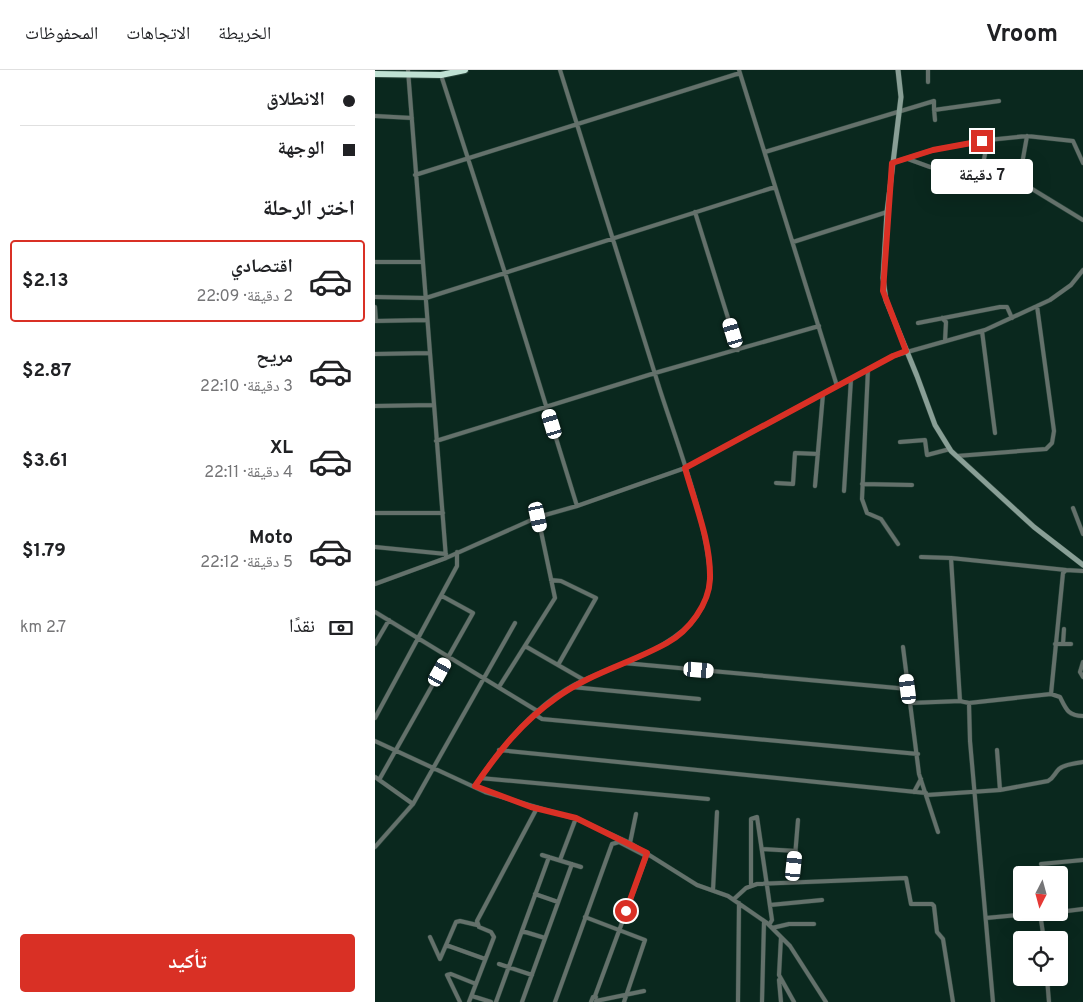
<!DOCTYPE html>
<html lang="ar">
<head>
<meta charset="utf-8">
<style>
	body { margin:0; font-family:Overpass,"Noto Naskh Arabic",sans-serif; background:#f6f6f6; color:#202124; direction:rtl; height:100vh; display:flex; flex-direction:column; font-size:19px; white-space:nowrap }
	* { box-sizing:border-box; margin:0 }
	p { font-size:16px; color:#757577 }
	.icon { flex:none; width:28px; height:28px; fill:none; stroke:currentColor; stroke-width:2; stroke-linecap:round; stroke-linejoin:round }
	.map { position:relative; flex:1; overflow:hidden; direction:ltr }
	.sheet { display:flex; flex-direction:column; background:#fff; width:375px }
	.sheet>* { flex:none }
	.guide { display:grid; align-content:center; height:110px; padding:0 20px; background:#fff }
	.needle { width:32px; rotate:186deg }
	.fabs { position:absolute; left:638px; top:796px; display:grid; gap:10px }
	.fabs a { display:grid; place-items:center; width:55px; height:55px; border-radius:5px; background:#fff; box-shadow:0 5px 20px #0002; font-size:25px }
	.end { position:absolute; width:22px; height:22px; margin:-11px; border:6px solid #d93025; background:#fff; box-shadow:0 0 0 2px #fff }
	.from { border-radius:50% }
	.bubble { position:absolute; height:35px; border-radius:5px; background:#fff; box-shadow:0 5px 20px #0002; font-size:16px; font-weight:700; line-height:35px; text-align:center; direction:rtl }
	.car { position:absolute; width:15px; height:30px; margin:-15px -8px; border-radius:6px; box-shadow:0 0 4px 1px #0007; background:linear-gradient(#fff 24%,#345 0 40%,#fff 0 76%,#345 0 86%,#fff 0) }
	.guide b { display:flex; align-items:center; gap:18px; height:48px; font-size:19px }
	.guide b+b { border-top:1px solid #e0e0e0 }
	.guide i { width:12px; height:12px; background:#202124 }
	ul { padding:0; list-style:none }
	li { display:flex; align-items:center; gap:15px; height:82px; margin:0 10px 8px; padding:0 10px; border:2px solid transparent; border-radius:5px }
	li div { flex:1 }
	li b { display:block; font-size:19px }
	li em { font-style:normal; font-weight:700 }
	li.on { border-color:#d93025 }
	li>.icon { width:45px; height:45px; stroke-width:1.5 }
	h2 { padding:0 20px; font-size:22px; line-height:60px }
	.pay { display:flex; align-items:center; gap:12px; height:55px; padding:0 20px; font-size:19px }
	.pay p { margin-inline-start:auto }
	.primary-button { display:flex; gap:10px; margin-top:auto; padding:10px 20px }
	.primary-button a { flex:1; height:58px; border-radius:5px; background:#d93025; color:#fff; font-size:20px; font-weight:700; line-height:58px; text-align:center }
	header { display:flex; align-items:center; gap:30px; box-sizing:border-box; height:70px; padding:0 25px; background:#fff; border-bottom:1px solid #e0e0e0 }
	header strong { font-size:24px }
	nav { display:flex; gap:28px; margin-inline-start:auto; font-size:18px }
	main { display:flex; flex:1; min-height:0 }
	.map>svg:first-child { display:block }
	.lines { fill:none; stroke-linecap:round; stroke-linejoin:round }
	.street-casing { stroke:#274339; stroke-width:5 }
	.secondary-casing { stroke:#274339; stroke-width:6 }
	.highway-casing { stroke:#274339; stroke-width:8 }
	.street { stroke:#64716b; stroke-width:4 }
	.secondary { stroke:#899f96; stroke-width:5 }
	.highway { stroke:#c0e2d4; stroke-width:6 }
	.route { stroke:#d93025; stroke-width:6 }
</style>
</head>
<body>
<header>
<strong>Vroom</strong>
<nav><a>الخريطة</a><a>الاتجاهات</a><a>المحفوظات</a></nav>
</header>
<main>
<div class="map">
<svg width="708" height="932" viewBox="0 0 708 932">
	<rect width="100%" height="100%" fill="#0a281e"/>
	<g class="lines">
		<defs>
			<path id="street" d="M33,0l38,488
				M364,0l98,316
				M553,0v12
				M66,5l64,198 72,233
				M559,39l1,11
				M0,46l37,2
				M390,82l169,-51v9l65,-9
				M533,89l22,8 89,14 64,39
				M517,93l41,-13 55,-10 39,-4 46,5 10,22
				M40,105l325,-102
				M606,105l4,-21 -3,-13
				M644,111l8,-45
				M320,142l43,138
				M418,172l94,-30
				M0,192h48
				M0,227l51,1 349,-111
				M0,237l1,14
				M567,248l4,4 -1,19
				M0,251l52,-1
				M543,253l82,-16h7l5,11
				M607,261l13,102
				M0,284l55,-1
				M493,299l-6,130 5,14 14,6 17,25
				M0,336l58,-1
				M61,371l219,-68 164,-47
				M525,372l25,-2 2,15 23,-6
				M582,386l89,-7 6,-6 2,-12 -17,-125
				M401,413l17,1 2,-31 23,1
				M487,414l50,1
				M440,416l8,-92
				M469,421l7,-112
				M698,438l10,26
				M0,443h68
				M0,477l71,7
				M546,487l30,1
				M691,500l-115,-12 9,143 9,2 82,-9 9,3c6,12 8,19 23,19
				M176,510l10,1 35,17 -38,67
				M0,514l71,-26 92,-41 39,-11 108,-38 208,-112 92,-26 65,-30 21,-15 12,-15
				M0,542l164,100
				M0,574l14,-24
				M680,574h16
				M688,574l1,-15
				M150,576l59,34
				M528,577l16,127 19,58
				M708,592l-3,10 3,5
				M249,593l284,26
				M124,617l56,-89 -17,-81
				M197,617l127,12
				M676,624l12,-121 3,-3 17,1
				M535,633l51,-2
				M594,633l1,38 23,261
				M159,644l8,5 376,35
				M0,648l82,-152v-14
				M0,671l110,51 95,28 50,23 67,42 31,11 39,27 23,23 36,56
				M124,680l427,43
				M622,680l3,40
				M0,707l38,27
				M105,708l228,21
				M4,710l94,-167 -31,-17
				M100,716c27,-41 64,-86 109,-106 36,-16 79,-29 106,-56 11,-11 20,-31 20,-47 -3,-57 -32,-131 -50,-187 -33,-106 -66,-213 -100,-320
				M539,722l7,-13
				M552,725l73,-5 48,-9c6,-3 6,-7 11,-12 6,-5 16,-6 24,-7
				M255,773l6,-29
				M0,777l38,-43 102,-181
				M387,779l34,2
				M167,785l39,12
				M185,790l16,-42
				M666,794l42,-4
				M418,811l5,-61
				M376,816v-67l6,-2 15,103 -3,5
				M338,820l4,-78
				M160,824l23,8
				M359,829l12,-11 11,-4 149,-6 5,26h21l2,2 3,26 6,7 10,63
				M395,835l52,-5
				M684,842l24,-3
				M665,843l4,27
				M210,847l60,23 -21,62
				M611,848l64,-6
				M397,858l17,-4h25
				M147,861l23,7
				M55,867l10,22 16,-37 4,-1 17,4
				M406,867l-2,38 15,27
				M71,875l39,14
				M124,894l33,11
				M672,908l2,24
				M404,910l2,22
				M97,926l19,6
				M220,926l52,-141
				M221,931l48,-10
				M85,932l-13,-27 4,-1 25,10
				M94,932l25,-65 -3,-5 -12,-5 -2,-6 60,-113
				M121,932l53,-145
				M147,932l50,-138
				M180,932l57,-158 7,-2 27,14
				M216,932l2,-5h3
				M363,932l1,-99
				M387,932l2,-81"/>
			<path id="secondary" d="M523,0l3,27 -14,115 -4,66 3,22 31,76 18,49 16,26 83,76 49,38"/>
			<path id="highway" d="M0,4l66,1 24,-5"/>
		</defs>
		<use href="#street" class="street-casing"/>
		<use href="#secondary" class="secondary-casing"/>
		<use href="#highway" class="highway-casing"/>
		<use href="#street" class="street"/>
		<use href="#secondary" class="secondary"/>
		<use href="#highway" class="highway"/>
	</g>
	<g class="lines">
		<path class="route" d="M251,841l21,-58 -71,-35 -45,-11 -56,-21c23,-34 47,-64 81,-88 34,-25 75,-35 111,-55 22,-12 42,-39 43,-64 1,-37 -15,-75 -25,-111l208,-112 13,-5 -23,-60 9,-128 41,-13 49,-9"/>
	</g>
</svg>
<div class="fabs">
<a><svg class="needle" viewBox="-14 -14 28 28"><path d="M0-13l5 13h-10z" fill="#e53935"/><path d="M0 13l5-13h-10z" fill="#757577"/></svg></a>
<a><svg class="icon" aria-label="locate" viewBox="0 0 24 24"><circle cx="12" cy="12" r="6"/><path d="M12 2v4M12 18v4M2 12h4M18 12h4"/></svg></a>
</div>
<i class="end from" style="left:251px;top:841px"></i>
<i class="end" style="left:607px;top:71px"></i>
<div class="bubble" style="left:556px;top:89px;width:102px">7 دقيقة</div>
<i class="car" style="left:358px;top:263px;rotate:343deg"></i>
<i class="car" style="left:177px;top:354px;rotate:343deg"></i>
<i class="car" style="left:163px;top:447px;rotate:168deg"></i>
<i class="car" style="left:324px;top:600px;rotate:95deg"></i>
<i class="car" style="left:65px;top:602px;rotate:29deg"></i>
<i class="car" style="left:533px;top:619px;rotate:353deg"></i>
<i class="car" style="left:419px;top:796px;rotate:6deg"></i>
</div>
<section class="sheet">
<div class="guide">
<b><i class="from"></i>الانطلاق</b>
<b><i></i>الوجهة</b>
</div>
<h2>اختر الرحلة</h2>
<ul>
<li class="on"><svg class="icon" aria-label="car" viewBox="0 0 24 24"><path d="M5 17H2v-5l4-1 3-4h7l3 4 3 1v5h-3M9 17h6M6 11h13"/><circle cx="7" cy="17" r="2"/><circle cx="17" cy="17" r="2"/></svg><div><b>اقتصادي</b><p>2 دقيقة · 22:09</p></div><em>$2.13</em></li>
<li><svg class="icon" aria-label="car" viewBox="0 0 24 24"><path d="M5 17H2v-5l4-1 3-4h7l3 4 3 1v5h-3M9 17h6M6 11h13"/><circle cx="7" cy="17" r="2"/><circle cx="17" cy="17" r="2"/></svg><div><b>مريح</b><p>3 دقيقة · 22:10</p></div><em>$2.87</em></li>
<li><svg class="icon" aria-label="car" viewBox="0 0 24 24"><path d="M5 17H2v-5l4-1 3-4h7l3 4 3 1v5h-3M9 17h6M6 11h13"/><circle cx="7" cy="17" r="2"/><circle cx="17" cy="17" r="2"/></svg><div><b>XL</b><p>4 دقيقة · 22:11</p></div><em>$3.61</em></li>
<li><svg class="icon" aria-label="car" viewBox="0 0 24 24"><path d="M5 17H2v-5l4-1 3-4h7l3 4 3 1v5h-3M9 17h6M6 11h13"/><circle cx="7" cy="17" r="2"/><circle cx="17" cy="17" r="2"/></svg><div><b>Moto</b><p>5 دقيقة · 22:12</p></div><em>$1.79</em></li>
</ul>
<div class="pay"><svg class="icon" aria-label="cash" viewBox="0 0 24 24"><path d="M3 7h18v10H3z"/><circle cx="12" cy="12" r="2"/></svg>نقدًا<p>2.7 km</p></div>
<div class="primary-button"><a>تأكيد</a></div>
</section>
</main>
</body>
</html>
